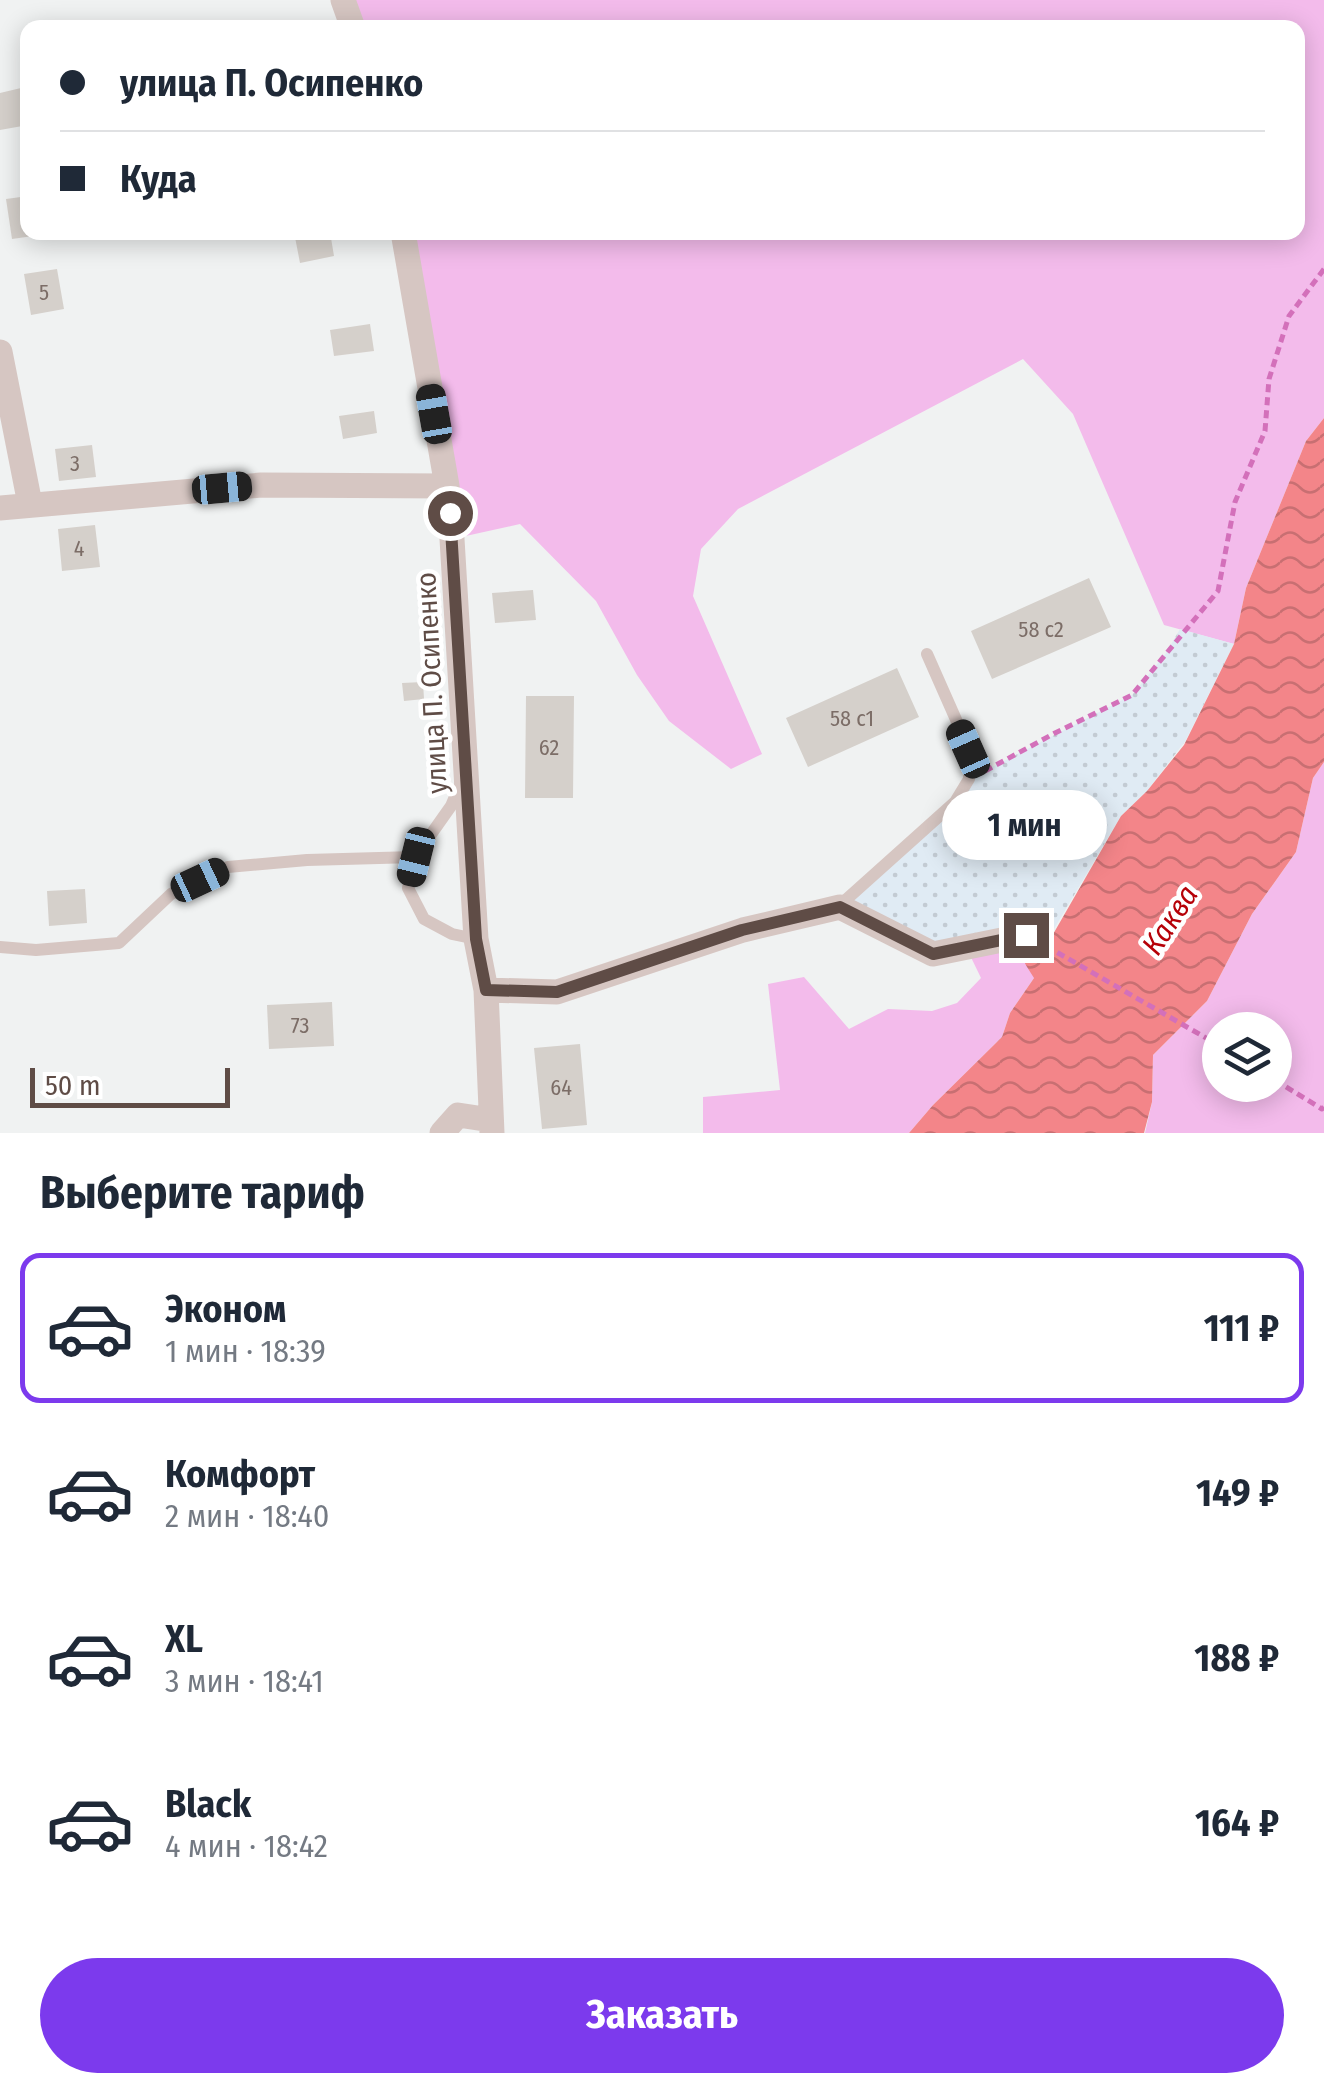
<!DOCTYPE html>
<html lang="ru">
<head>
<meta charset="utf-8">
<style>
	body { margin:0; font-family:"Fira Sans Condensed",sans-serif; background:#f6f6f7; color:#1f2937; height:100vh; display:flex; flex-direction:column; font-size:38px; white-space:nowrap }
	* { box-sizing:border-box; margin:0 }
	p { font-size:32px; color:#747a83 }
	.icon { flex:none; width:55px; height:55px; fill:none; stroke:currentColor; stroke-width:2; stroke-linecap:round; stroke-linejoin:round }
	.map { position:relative; height:1133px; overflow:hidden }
	.drawer { display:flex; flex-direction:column; background:#fff; flex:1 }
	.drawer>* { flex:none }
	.hud { position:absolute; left:20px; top:20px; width:1285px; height:220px; border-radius:20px; box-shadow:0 5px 25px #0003; display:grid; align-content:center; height:220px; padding:0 40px; background:#fff }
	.buttons { position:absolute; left:1202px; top:1012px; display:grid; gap:20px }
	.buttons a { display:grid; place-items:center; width:90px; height:90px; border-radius:50%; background:#fff; box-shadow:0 5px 25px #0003; font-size:50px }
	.scale { position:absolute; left:30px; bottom:25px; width:200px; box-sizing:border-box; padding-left:10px; border:5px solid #5f4c46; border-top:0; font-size:28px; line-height:35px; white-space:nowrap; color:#5f4c46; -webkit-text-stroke:8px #fff; paint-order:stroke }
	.end { position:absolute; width:45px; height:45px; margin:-22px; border:12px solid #5f4c46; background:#fff; box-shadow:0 0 0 5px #fff }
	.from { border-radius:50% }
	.bubble { position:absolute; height:70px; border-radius:35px; background:#fff; box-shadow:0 5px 25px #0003; font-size:32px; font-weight:700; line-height:70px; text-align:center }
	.car { position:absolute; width:30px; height:60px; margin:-30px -15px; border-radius:12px; box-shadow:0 0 8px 2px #0007; background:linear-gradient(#222 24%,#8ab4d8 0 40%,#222 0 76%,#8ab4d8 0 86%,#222 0) }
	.hud b { display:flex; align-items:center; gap:35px; height:95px; font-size:38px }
	.hud b+b { border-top:2px solid #e0e1e3 }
	.hud i { width:25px; height:25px; background:#1f2937 }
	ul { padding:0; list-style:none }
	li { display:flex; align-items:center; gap:30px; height:150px; margin:0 20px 15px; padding:0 20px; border:5px solid transparent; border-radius:20px }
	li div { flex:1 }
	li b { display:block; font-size:38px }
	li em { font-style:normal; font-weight:700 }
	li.on { border-color:#7c3aed }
	li>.icon { width:90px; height:90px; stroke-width:1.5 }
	h2 { padding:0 40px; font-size:45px; line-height:120px }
	.primary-button { display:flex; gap:20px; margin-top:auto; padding:20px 40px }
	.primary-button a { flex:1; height:115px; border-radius:60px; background:#7c3aed; color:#fff; font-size:40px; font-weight:700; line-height:115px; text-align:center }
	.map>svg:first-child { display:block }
	.green { fill:#f3bbeb; fill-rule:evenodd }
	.sand { fill:url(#sand-dots) }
	.water { fill:url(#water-waves) }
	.building { fill:#d5d0cb }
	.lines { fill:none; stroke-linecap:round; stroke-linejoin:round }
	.path { stroke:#d370ba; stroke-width:5; stroke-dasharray:8 5; stroke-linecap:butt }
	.lane { stroke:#d6c6c2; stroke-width:12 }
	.street { stroke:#d6c6c2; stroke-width:25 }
	.route { stroke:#5f4c46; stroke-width:12 }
	.labels { text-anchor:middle; stroke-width:9; stroke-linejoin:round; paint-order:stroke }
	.number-label { font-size:22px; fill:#7c6d67 }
	.street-label { font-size:28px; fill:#5f4c46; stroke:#fff }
	.water-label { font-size:30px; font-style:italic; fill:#b60108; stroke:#fff }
</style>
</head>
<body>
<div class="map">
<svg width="1324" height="1133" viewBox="0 0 1324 1133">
	<defs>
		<pattern id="sand-dots" width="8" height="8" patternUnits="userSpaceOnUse" patternTransform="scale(2.5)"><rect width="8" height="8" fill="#e0ebf4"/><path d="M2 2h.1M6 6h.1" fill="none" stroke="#c3cbd3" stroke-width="1.8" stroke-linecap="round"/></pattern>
		<pattern id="water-waves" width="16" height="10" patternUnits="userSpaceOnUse" patternTransform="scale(2.5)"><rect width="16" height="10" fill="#f38589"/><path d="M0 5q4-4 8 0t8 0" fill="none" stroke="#c86f72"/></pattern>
	</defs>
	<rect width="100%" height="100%" fill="#f0f2f2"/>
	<path class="green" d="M343,0h981v418l-18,23 -60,147 -12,56 -70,-19 -91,-211 -50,-55 -285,150 -37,40 -8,47 69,158 -31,15 -62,-48 -32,-46 -41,-74 -76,-77 -68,15 -49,-306 895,-1v-204h-945z
		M1324,762v371h-179l7,-31 1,-47 54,-54 45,-87 44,-62 17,-74zM1220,1030h55v55h-55z
		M1026,935l8,43 -24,35 -8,24 -69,68 -24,28h-206v-36l77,-7 -12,-106 36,-7 45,52 39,-20 44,2 25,-8 24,-25 -15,-31z"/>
	<path class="sand" d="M1180,629l54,15 -48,96 -39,51 -26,25 -67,113 -21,-9 -67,27 -33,7 -94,-48 115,-104 15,-23 163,-84 34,-42z"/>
	<path class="water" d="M1324,418v344l-11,16 -17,74 -44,62 -45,87 -54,54 -1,47 -8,31h-235l24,-28 69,-68 8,-24 24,-35c-10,-16 -19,-26 -8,-43l26,1 69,-120 26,-25 37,-46 50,-101 12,-56 60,-147z"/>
	<path class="building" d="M21,88l7,37 -28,5v-37z
		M28,196v36h12v3l-28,4 -6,-40z
		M294,232h36l4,24 -34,7z
		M57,269l7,40 -33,6 -7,-41z
		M370,324l4,27 -40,5 -4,-26z
		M374,411l3,22 -34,6 -4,-23z
		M92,445l4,32 -37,4 -4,-32z
		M95,525l5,42 -38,4 -4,-42z
		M1089,578l22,49 -119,52 -21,-48z
		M533,590l3,30 -41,3 -3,-30z
		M897,668l22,49 -111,50 -22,-49z
		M423,682l1,17 -20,2 -2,-18z
		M526,696h48l-1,102h-48z
		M85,889l2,34 -38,3 -2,-35z
		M332,1002l2,44 -65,3 -2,-44z
		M580,1044l7,81 -45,4 -8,-81z"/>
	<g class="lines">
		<path class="path" d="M985,771l70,-38 77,-38 86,-104 17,-89 30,-71 4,-52 20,-63 35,-47
			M1046,946l174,100
			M1275,1080l47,29 2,-2"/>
		<path class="lane" d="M462,780l-11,26 -36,51 -7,31 16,31 28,15 24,5
			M835,907l4,-1 116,-104 14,-23v-30l-42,-95
			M0,947l36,3 83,-7 52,-49 57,-27 79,-7 108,-3"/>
		<path class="street" d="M343,0l10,28
			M403,232l44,254 5,53 24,400 10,51 6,143
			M0,352l30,152
			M0,508l261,-23 186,1
			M486,990l71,2 186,-62 97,-23 93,47 93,-19
			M442,1133l16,-18 33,5"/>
	</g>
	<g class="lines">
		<path class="route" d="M450,513l26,426 10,51 71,2 185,-62 98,-23 93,47 93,-19"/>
	</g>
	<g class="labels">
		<g class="number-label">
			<text x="44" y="300">5</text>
			<text x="75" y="471">3</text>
			<text x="79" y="556">4</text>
			<text x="1041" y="637">58 с2</text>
			<text x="852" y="726">58 с1</text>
			<text x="549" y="755">62</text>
			<text x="300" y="1033">73</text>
			<text x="561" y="1095">64</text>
		</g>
		<g class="street-label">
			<text transform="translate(431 683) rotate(-93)" y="10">улица П. Осипенко</text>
		</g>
		<g class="water-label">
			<text transform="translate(1170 920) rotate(-57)" y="10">Каква</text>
		</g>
	</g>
</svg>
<div class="buttons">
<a><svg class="icon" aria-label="layers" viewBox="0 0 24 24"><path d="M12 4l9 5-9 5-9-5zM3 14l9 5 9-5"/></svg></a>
</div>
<div class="scale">50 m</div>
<i class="end from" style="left:450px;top:513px"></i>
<i class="end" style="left:1026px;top:935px"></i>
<div class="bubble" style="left:942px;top:790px;width:165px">1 мин</div>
<i class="car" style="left:434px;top:414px;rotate:350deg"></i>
<i class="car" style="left:222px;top:488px;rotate:85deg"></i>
<i class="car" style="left:968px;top:749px;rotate:336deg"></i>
<i class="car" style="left:416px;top:857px;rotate:194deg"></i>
<i class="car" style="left:200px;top:880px;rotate:65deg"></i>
<div class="hud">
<b><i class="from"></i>улица П. Осипенко</b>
<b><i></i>Куда</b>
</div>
</div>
<section class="drawer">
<h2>Выберите тариф</h2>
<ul>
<li class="on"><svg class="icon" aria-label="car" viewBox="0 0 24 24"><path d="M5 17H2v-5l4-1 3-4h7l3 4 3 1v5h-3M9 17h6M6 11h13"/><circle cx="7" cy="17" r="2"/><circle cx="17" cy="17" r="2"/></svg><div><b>Эконом</b><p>1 мин · 18:39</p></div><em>111 ₽</em></li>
<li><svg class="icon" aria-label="car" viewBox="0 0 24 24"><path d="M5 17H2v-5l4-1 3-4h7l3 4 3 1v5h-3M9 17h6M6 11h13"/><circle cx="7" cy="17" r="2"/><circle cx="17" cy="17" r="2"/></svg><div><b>Комфорт</b><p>2 мин · 18:40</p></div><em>149 ₽</em></li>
<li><svg class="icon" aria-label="car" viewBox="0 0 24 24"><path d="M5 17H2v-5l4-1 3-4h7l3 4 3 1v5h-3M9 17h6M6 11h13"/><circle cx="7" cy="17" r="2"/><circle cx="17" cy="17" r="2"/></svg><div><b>XL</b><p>3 мин · 18:41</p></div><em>188 ₽</em></li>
<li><svg class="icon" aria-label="car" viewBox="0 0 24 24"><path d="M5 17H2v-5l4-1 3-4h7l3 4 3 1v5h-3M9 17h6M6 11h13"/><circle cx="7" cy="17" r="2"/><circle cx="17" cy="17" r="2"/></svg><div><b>Black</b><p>4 мин · 18:42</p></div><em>164 ₽</em></li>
</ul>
<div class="primary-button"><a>Заказать</a></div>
</section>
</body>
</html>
